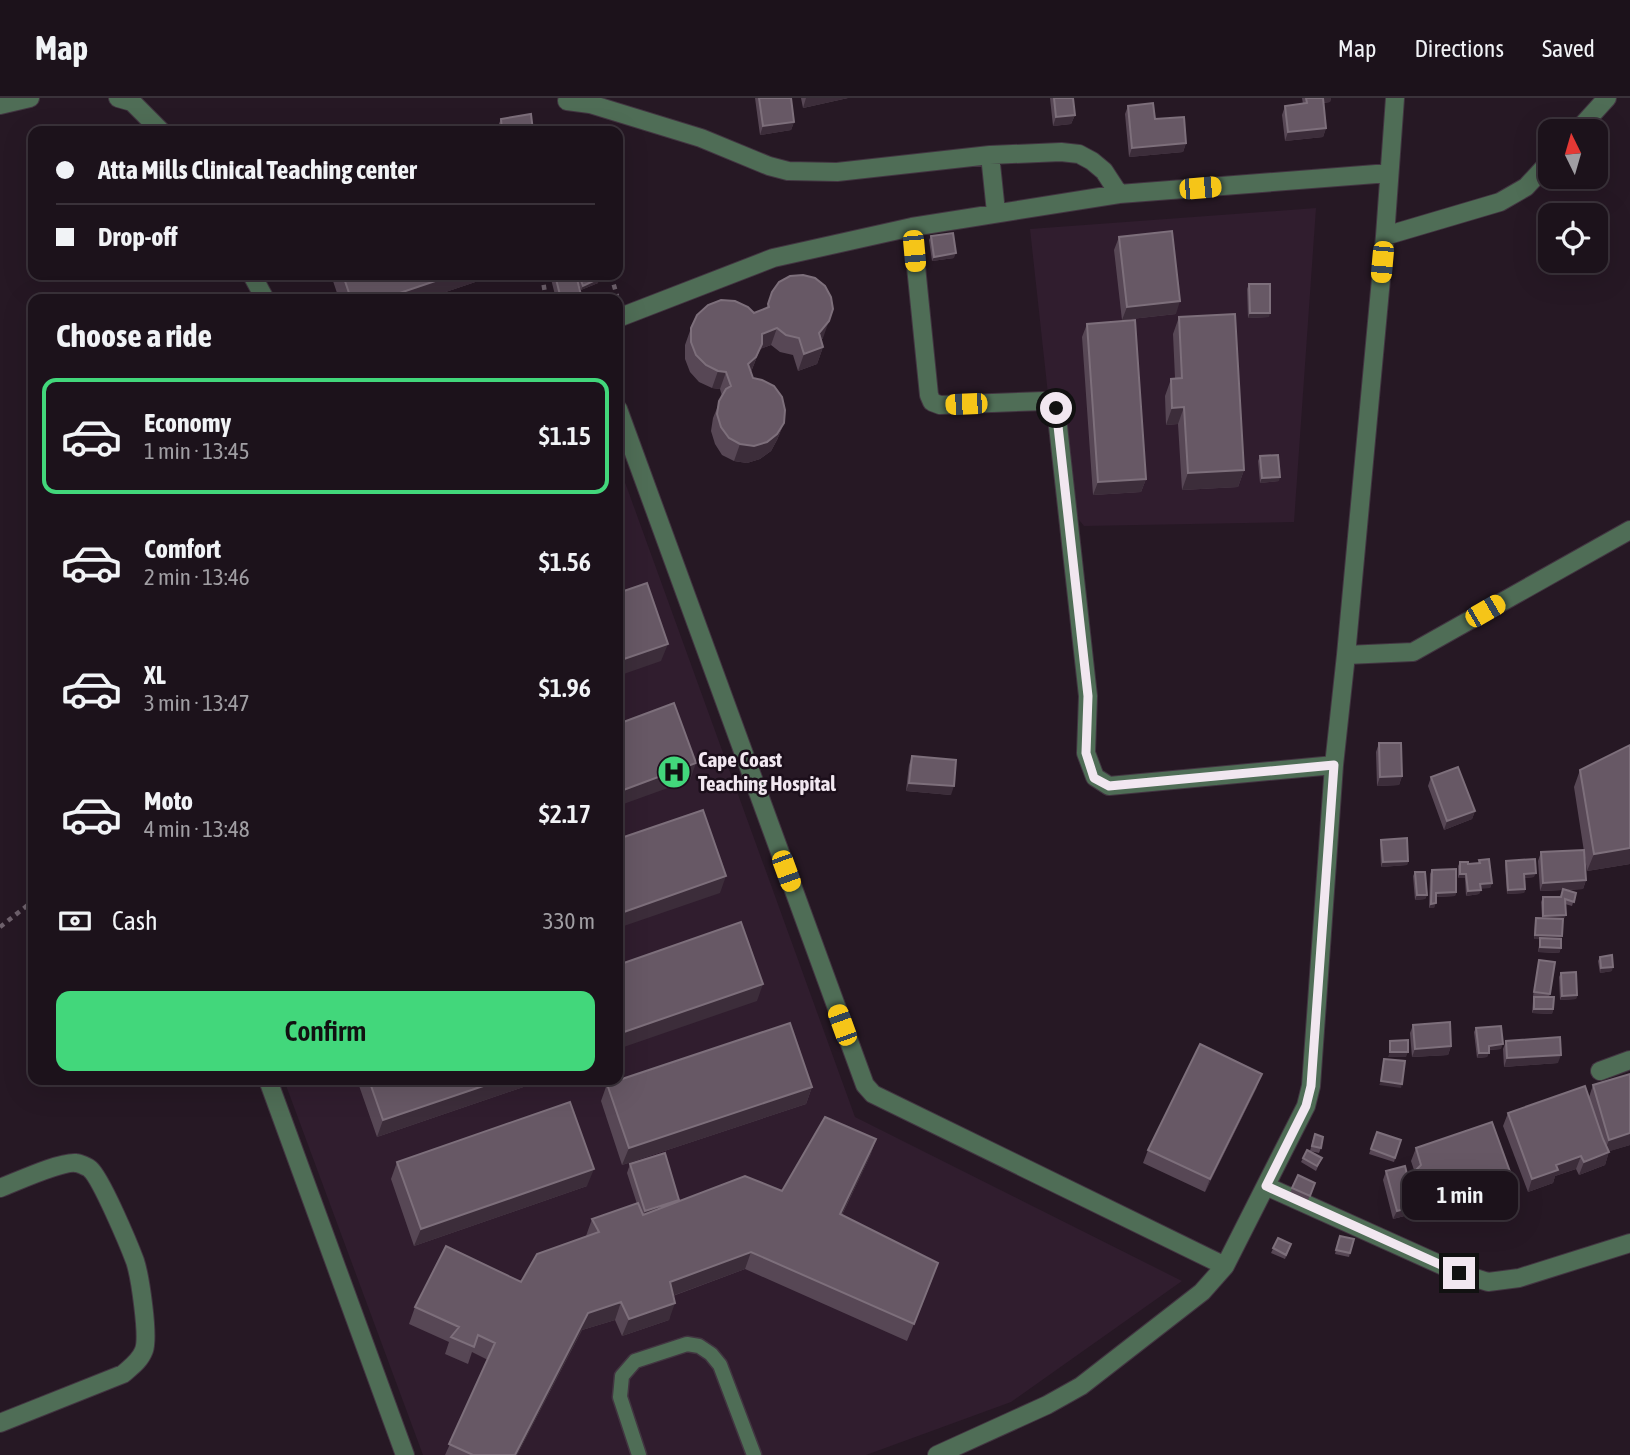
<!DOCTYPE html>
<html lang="en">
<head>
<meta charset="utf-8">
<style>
	body { margin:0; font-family:"Asap Condensed",sans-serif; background:#292028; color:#f1f3f6; height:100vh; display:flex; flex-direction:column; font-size:26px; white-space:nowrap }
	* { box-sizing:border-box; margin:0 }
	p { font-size:23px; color:#a09ea3 }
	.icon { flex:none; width:38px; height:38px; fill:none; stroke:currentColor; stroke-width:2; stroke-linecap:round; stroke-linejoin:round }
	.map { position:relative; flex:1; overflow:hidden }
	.panel { position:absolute; left:28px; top:196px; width:595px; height:791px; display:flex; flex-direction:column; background:#1c121b; border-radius:14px; box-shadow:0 7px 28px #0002,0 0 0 2px #3a323a }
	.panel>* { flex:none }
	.top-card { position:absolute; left:28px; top:28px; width:595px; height:154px; border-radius:14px; box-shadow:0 7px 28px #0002,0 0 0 2px #3a323a; display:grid; align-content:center; height:154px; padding:0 28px; background:#1c121b }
	.needle { width:46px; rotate:355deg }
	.controls { position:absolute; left:1538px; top:21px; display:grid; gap:14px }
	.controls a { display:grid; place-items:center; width:70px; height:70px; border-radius:14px; background:#1c121b; box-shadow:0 7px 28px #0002,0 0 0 2px #3a323a; font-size:35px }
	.end { position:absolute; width:32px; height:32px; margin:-16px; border:9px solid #f1e7f0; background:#111; box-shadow:0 0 0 4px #111 }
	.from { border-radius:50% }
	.bubble { position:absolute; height:49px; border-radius:14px; background:#1c121b; box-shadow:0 7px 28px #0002,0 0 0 2px #3a323a; font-size:23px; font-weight:600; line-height:49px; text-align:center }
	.car { position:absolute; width:21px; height:42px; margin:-21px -10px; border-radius:9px; box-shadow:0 0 5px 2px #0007; background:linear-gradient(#f5c518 24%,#345 0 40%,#f5c518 0 76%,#345 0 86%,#f5c518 0) }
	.top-card b { display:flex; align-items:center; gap:24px; height:66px; font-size:26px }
	.top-card b+b { border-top:2px solid #3a323a }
	.top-card i { width:18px; height:18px; background:#f1f3f6 }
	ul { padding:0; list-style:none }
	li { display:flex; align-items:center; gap:21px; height:116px; margin:0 14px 10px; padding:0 14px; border:4px solid transparent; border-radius:14px }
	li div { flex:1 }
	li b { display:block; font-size:26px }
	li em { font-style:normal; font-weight:600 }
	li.current { border-color:#42d77b }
	li>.icon { width:63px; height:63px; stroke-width:1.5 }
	h2 { padding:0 28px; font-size:32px; line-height:84px }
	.pay { display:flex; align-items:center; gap:18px; height:77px; padding:0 28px; font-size:26px }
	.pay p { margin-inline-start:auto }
	.primary-button { display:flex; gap:14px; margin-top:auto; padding:14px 28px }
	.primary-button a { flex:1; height:80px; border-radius:14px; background:#42d77b; color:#111; font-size:28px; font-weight:600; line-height:80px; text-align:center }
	header { display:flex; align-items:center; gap:42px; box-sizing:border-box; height:98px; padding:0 35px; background:#1c121b; border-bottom:2px solid #3a323a }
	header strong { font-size:33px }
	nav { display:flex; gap:38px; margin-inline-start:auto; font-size:24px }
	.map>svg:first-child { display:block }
	.built { fill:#301d2e }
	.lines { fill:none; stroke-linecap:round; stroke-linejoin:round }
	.lane-casing { stroke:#423541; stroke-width:17 }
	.street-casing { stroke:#423541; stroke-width:20 }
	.path { stroke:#6e616c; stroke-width:4.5; stroke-dasharray:5 5; stroke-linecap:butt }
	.lane { stroke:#4f6d56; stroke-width:14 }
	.street { stroke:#4f6d56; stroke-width:18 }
	.wall { fill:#574755 }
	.shaded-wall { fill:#3c2d3a }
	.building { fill:#675865; stroke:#7d6f7b; stroke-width:2 }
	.route { stroke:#f1e7f0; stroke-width:9 }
	.labels { text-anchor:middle; stroke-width:5; stroke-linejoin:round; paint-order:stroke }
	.poi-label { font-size:21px; font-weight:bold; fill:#f1e7f0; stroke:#1c0f1b; text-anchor:start }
</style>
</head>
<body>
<header>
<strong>Map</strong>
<nav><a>Map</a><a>Directions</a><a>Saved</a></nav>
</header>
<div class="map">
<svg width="1630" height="1357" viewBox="0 0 1630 1357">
	<rect width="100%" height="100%" fill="#261824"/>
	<path class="built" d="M1316,110l-22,314 -210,4 -25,-31 -29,-266z
		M618,365l237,654 327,164 -171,121 -145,53h-443l-139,-375h334z"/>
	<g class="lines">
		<defs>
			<path id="lane" d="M639,1357l-19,-58 2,-21 13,-15 52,-17 12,2 12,8 9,11 34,90"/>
			<path id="street" d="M118,0l14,4 29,29
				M567,3l23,3 111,34 68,28 19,5 49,1 153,-17 71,-3 18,2 13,7 12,10 15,23
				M0,7l30,-7
				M1577,33l30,-33
				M990,57l6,57
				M912,129l17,168 3,7 8,3 105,-4 7,1 4,6 32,288 -2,57 9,24 14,9 225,-21
				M1385,138l115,-34 26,-15 24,-26
				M252,177l13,24
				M618,220l155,-60 139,-31 207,-33 270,-21
				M618,311l247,676 8,9 352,172
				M1346,557l67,-3 217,-122
				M1600,973l30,-11
				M268,982l137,375
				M1266,1088l193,87 29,9 31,-4 111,-35
				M0,1090c16,-6 61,-27 76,-25 3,0 12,4 14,6 11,9 39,76 45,92 5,15 14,75 9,89 -4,11 -13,17 -21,24l-123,49
				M937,1357l110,-50 34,-19 121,-94 23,-26 81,-160 5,-20 23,-321 12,-110 39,-419 10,-138"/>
		</defs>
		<use href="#lane" class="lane-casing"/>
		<use href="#street" class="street-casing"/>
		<path class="path" d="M542,177l4,24
			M611,177l6,21
			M0,829l33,-26"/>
		<use href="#lane" class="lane"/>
		<use href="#street" class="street"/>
	</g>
	<path class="wall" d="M755,0h36l3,24 -3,8 -31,5z
		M801,0h47l-45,10z
		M1050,0h23l2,17 -4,9 -18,2z
		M1302,0h29l-1,4 -7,1 3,25 -3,9 -38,4 -3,-26 3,-9 18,-2z
		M1128,8l27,13 31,24 -3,9 -54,5 -4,-43z
		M501,21l32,12h-35l-1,-3z
		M931,138l23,22 -22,3 -3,-21z
		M1119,139l57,77 -54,6 -8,-70z
		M331,177h165l-71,24h-86z
		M550,177h26l2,7 2,-4 18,5 -17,7 -3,-8 4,17h-26z
		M1249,186l20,33 -21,1 -1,-29z
		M772,194l51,46 -2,2 2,7 -6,17 -19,7 -5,-16 -13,-3 -9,-7 -11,4 -9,23 2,6 31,45 -7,17 -6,11 -11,8 -13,4 -13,-2 -12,-6 -7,-11 -4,-13 2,-13 9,-22 -2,-7 -8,-1 -13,-6 -9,-10 -5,-13v-14l6,-17 63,-15 12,-4z
		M1179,219l65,153 -6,17 -56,3 -4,-66 -12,1 -1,-29 6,-17 4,-1 -2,-44z
		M1087,226l59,155 -5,13 -48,3 -11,-158z
		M1260,358l19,25 -19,2 -2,-22z
		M1379,645l23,33 -3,9 -22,1 -1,-34z
		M1630,647v119l-43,7 -13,-84 6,-17z
		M912,658l39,39 -45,-4 3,-26z
		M1431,679l44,34 -3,8 -28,11 -16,-44z
		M1381,742l27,21 -1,4 -26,2 -1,-23z
		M1541,754l45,28 -3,9 -17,1 10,3 -4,13 -7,-2 -1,15h-2l-1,29 -2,5 -21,-1 2,-13h-6l1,-17 1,-4h6l-1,-16 2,-5h17l3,-7 -23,1 -2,-30z
		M1479,762l13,23 -2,5h-9l-2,6 -13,2 -1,-18h-7v-12l2,-4 8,2 10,-1z
		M1506,763l28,16 -9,1v11l-1,4 -17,1 -2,-29z
		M1432,772l24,22 -1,4 -19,1 -2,11h-5l1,-34z
		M1415,774l12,23 -2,4 -10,1 -2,-24z
		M1600,859l12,14 -12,2 -2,-12z
		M1539,862l11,34 -1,3 4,12 -1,5 -20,-1 1,-12 1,-4h3l-4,-1z
		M1561,875l16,22 -1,4 -16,1 -1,-23z
		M1413,927l38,21 -3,9 -36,2 -2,-24z
		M1476,930l25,21 -12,1 -2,7 -10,1 -3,-26z
		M1506,943l52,22 -54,4 -1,-18z
		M1630,976v71l-21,6 -4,14 -26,10 -3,-6 -21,7 -2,7 -25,9 -25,-66 5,-13 81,-16 4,-12z
		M357,982h187l-167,57z
		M607,986l205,3 -6,17 -184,61 -21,-64z
		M1257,989l-52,105 -62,-29 5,-13z
		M1377,1034l24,8 -7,22 -25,-8z
		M876,1041l-6,17 -28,59 90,65 -25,61 -162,-72 -72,27 -4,24 -47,16 -7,-16 -33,10 -65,125h-72l43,-95 -16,-8 -4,12 -23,-10 4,-12 -40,-18 6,-17 106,-25 65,-46 6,-17 45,-15 -10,-31 3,-9 49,38 103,-11z
		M1313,1041l8,9 -2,5 -9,-2z
		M1416,1050l101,43 -5,13 -42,15 -11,-32 -37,13 -11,-17 4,-10 -4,-12z
		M1303,1060h19l-6,13 -15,-9z
		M397,1064l190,24 -173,60 -23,-67z
		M1386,1073l26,43 -19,5 -10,-39z
		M1298,1077l17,8 -7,17 -18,-7z
		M1278,1140l13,6 -6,15 -14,-6z
		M1354,1141l-5,18 -14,-3 3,-14z"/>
	<path class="shaded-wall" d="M806,0h42l-45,10z
		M1321,0h10l-1,4 -11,1z
		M1075,17l-4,9 -18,2 3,-9z
		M794,24l-3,8 -31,5 3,-9z
		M1326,30l-3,9 -38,4 3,-9z
		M1186,45l-3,9 -54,5 3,-9z
		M956,155l-2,5 -22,3 2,-4z
		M453,177h43l-71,24h-43z
		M600,180l-2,5 -17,7 2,-4z
		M1180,203l-4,13 -54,6 5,-13z
		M1250,215h20l-1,4 -21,1z
		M829,223l-6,17 -10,12 6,-17z
		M777,230l-6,17 -11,4 -10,25 -2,-10 14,-30z
		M823,249l-6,17 -19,7 6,-17z
		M718,273l8,1 -6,17 -8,-1z
		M1184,309l-6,17 -12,1 6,-17z
		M784,325l-7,17 -6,11 -11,8 -13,4 -13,-2 6,-17z
		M1244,372l-6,17 -56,3 6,-17z
		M1280,379l-1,4 -19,2 2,-5z
		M1146,381l-5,13 -48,3 5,-13z
		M668,546l-7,17 -43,15v-15z
		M696,665l-6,17 -72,26v-14z
		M1402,678l-3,9 -22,1 3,-9z
		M909,685l45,3 -3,9 -45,-4z
		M1475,713l-3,8 -28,11 3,-9z
		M1630,750v16l-43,7 7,-17z
		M1408,763l-1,4 -26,2 2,-5z
		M1536,775l-2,4 -11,1 1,-4z
		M1460,776h6l-1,4h-7z
		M726,778l-6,17 -102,35v-14z
		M1586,782l-3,9 -43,2 3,-8z
		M1492,785l-2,5 -11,1 1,-5z
		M1525,791l-1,4 -17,1 1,-4z
		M1481,792l-2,4 -13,2 2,-5z
		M1456,794l-1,4 -21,1 2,-4z
		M1417,797h10l-2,4 -10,1z
		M1436,805l-2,5h-5l2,-4z
		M1566,817l-2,4 -22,1 1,-4z
		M1535,837l27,1 -2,4 -26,-1z
		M1540,849l21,1 -2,5 -21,-1z
		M1613,869l-1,4 -12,2 1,-5z
		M763,886l-6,17 -139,48v-15z
		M1577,897l-1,4 -16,1 2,-4z
		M1534,911h19l-1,5 -20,-1z
		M1503,946l-2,5 -14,1 2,-4z
		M1451,948l-3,9 -36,2 3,-8z
		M1390,954h18l-2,5h-18z
		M1479,955h10l-2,4 -10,1z
		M1561,957l-3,8 -54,4 3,-9z
		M1262,976l-5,13 -52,105 5,-13z
		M501,982h43l-167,57 6,-17z
		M1381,983l21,3 -1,4 -22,-3z
		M812,989l-6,17 -184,61 7,-17z
		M1630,1035v12l-26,8 5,-13z
		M876,1041l-6,17 -36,75 6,-17z
		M1609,1054l-4,13 -26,10 5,-13z
		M1581,1058l-5,13 -21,7 -2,7 -25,9 4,-13 24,-14z
		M594,1071l-7,17 -173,60 7,-17z
		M1464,1076l-5,13 -37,13 4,-13z
		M1517,1093l-5,13 -42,15 5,-13z
		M679,1102l-3,9 -34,11 3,-9z
		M1415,1108l-3,8 -19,5 4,-8z
		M751,1154l-6,17 -81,30 6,-17z
		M621,1204l-6,18 -33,10 -65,125h-2l73,-142z
		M675,1205l-6,17 -47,16 7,-17z"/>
	<path class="building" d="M759,0h32l3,24 -31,4z
		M1054,0h19l2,17 -19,2z
		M1306,0h17l3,30 -38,4 -3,-26 22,-3z
		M1153,5l2,16 29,-2 2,26 -54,5 -4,-42z
		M531,16l2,17h-31l-1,-12z
		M541,29h13l1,4h-14z
		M1172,133l8,70 -53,6 -8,-70z
		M953,135l3,20 -22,4 -3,-21z
		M343,177h110l-71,24h-31z
		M555,177h21l6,24h-21z
		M586,177h13l1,3 -17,8 -3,-8z
		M803,177l12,3 10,8 6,11 2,12 -4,12 -10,12 4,14 -19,7 -5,-16 -13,-3 -9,-7 -15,6v10l-6,13 -8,7 5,14 9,2 12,6 8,11 3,13 -1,13 -7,11 -10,8 -13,4 -14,-2 -11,-6 -8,-11 -4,-13 2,-13 7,-12 5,-3 -5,-14 -8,-1 -12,-6 -10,-10 -5,-13v-14l6,-13 11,-10 13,-5 14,1 13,6 6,6 15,-6 -1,-3 4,-12 7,-10 11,-6z
		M1249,186h21v29h-20z
		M1235,216l9,156 -56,3 -4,-66 -12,1 -1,-29 11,-1 -3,-61z
		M1135,222l11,159 -48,3 -11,-158z
		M1278,357l2,22 -18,1 -2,-22z
		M647,485l21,61 -50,17v-68z
		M674,605l22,60 -78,29v-68z
		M1379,645h22l1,33 -22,1z
		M1630,647v103l-36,6 -14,-84z
		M912,658l44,4 -2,26 -45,-3z
		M1458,669l17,44 -28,10 -16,-44z
		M703,712l23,66 -108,38v-75z
		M1407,740l1,23 -25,1 -2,-22z
		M1584,752l2,30 -43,3 -2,-31z
		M1489,761l3,24 -12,1 1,6 -13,1 -2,-17h-6v-12h8v2l12,-1 -1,-3z
		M1535,761l1,14 -12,1 1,15 -17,1 -2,-29z
		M1456,771v23l-20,1v10l-5,1 1,-34z
		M1415,774h10l2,23h-10z
		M1563,791l13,4 -2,9 -9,-3 1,16 -23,1v-19h18z
		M1536,820l27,1 -1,17 -27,-1z
		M741,824l22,62 -145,50v-69z
		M1540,840l21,1v9l-21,-1z
		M1612,857l1,12 -12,1 -1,-11z
		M1539,862l16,2 -5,32 -16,-2z
		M1576,874l1,23 -15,1 -1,-23z
		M1534,899h20l-1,12h-19z
		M1450,924l1,24 -36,3 -2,-24z
		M790,925l22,64 -183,61 -22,-64z
		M1501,928l2,18 -14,2v7h-10l-3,-25z
		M1560,939l1,18 -54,3 -1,-17z
		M1408,942v12h-18v-11z
		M1200,946l62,30 -52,105 -62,-29z
		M1384,961l21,2 -3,23 -21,-3z
		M1630,976v59l-21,7 -16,-55z
		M369,982h132l-118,40z
		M1585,988l18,53 6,13 -25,10 -3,-6 -25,9 2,5 -26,9 -24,-66z
		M570,1004l24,67 -173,60 -24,-67z
		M825,1019l51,22 -36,75 98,49 -24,61 -163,-72 -81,30 5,21 -46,16 -8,-17 -33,11 -73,142h-42l-24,-11 46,-101 -17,-8 -4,12 -23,-10 8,-10 -44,-20 31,-61 75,36 16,-28 62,-22 -7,-13 46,-16 5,12 102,-39 37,15z
		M1492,1024l25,69 -42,15 -11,-32 -38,13 -10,-17 5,-5 -5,-17z
		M1377,1034l24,8 -6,18 -24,-9z
		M1315,1036l8,3 -2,11 -9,-2z
		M1307,1052l15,8 -5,8 -14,-8z
		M665,1055l14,47 -34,11 -15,-47z
		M1405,1068l10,40 -18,5 -11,-40z
		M1298,1077l17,8 -5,13 -18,-8z
		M1340,1138l14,3 -4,14 -14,-3z
		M1278,1140l13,6 -5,11 -13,-7z"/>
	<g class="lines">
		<path class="route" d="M1056,310l32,288 -2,57 8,25 15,8 225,-21 -23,321 -5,20 -40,80 193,87"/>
	</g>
	<defs>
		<symbol id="hospital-disc" viewBox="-11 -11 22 22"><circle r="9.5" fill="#42d77b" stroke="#1c0f1b"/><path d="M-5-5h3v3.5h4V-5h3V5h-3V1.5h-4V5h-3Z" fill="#111"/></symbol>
	</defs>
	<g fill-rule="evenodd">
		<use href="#hospital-disc" x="655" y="655" width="38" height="38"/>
	</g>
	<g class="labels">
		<g class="poi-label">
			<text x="698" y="669">Cape Coast<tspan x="698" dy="24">Teaching Hospital</tspan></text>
		</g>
	</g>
</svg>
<div class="controls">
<a><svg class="needle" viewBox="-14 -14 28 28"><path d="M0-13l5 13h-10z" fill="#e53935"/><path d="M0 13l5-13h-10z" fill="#a09ea3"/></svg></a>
<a><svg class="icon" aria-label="locate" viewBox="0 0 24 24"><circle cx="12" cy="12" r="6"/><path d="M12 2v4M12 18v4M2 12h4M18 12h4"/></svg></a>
</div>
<i class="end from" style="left:1056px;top:310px"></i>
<i class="end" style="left:1459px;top:1175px"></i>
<div class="bubble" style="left:1402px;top:1073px;width:116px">1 min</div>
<i class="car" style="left:1200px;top:90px;rotate:85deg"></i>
<i class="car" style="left:914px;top:153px;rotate:175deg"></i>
<i class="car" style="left:1382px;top:164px;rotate:185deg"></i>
<i class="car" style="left:966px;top:306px;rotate:268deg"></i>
<i class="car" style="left:1485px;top:513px;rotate:60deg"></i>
<i class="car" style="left:786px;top:773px;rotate:160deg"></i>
<i class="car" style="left:842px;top:927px;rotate:340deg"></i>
<div class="top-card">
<b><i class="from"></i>Atta Mills Clinical Teaching center</b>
<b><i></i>Drop-off</b>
</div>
<section class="panel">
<h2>Choose a ride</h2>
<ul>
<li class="current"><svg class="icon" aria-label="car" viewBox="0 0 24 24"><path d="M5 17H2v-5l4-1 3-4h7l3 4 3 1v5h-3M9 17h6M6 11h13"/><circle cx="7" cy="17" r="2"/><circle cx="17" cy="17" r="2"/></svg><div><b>Economy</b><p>1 min · 13:45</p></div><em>$1.15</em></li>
<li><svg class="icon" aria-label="car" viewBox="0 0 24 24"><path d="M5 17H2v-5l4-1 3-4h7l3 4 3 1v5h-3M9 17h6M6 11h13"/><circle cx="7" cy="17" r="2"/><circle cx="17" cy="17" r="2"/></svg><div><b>Comfort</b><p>2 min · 13:46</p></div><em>$1.56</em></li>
<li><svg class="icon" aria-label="car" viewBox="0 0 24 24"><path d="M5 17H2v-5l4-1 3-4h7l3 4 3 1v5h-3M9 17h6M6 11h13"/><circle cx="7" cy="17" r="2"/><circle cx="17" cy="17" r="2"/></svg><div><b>XL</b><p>3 min · 13:47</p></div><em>$1.96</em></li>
<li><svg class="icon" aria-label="car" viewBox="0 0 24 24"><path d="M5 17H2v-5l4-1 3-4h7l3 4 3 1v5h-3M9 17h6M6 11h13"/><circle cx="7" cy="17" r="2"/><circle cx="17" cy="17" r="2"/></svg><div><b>Moto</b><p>4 min · 13:48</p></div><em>$2.17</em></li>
</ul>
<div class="pay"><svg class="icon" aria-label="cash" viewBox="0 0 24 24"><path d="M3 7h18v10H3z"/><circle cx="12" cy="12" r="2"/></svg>Cash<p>330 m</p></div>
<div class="primary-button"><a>Confirm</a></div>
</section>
</div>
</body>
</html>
